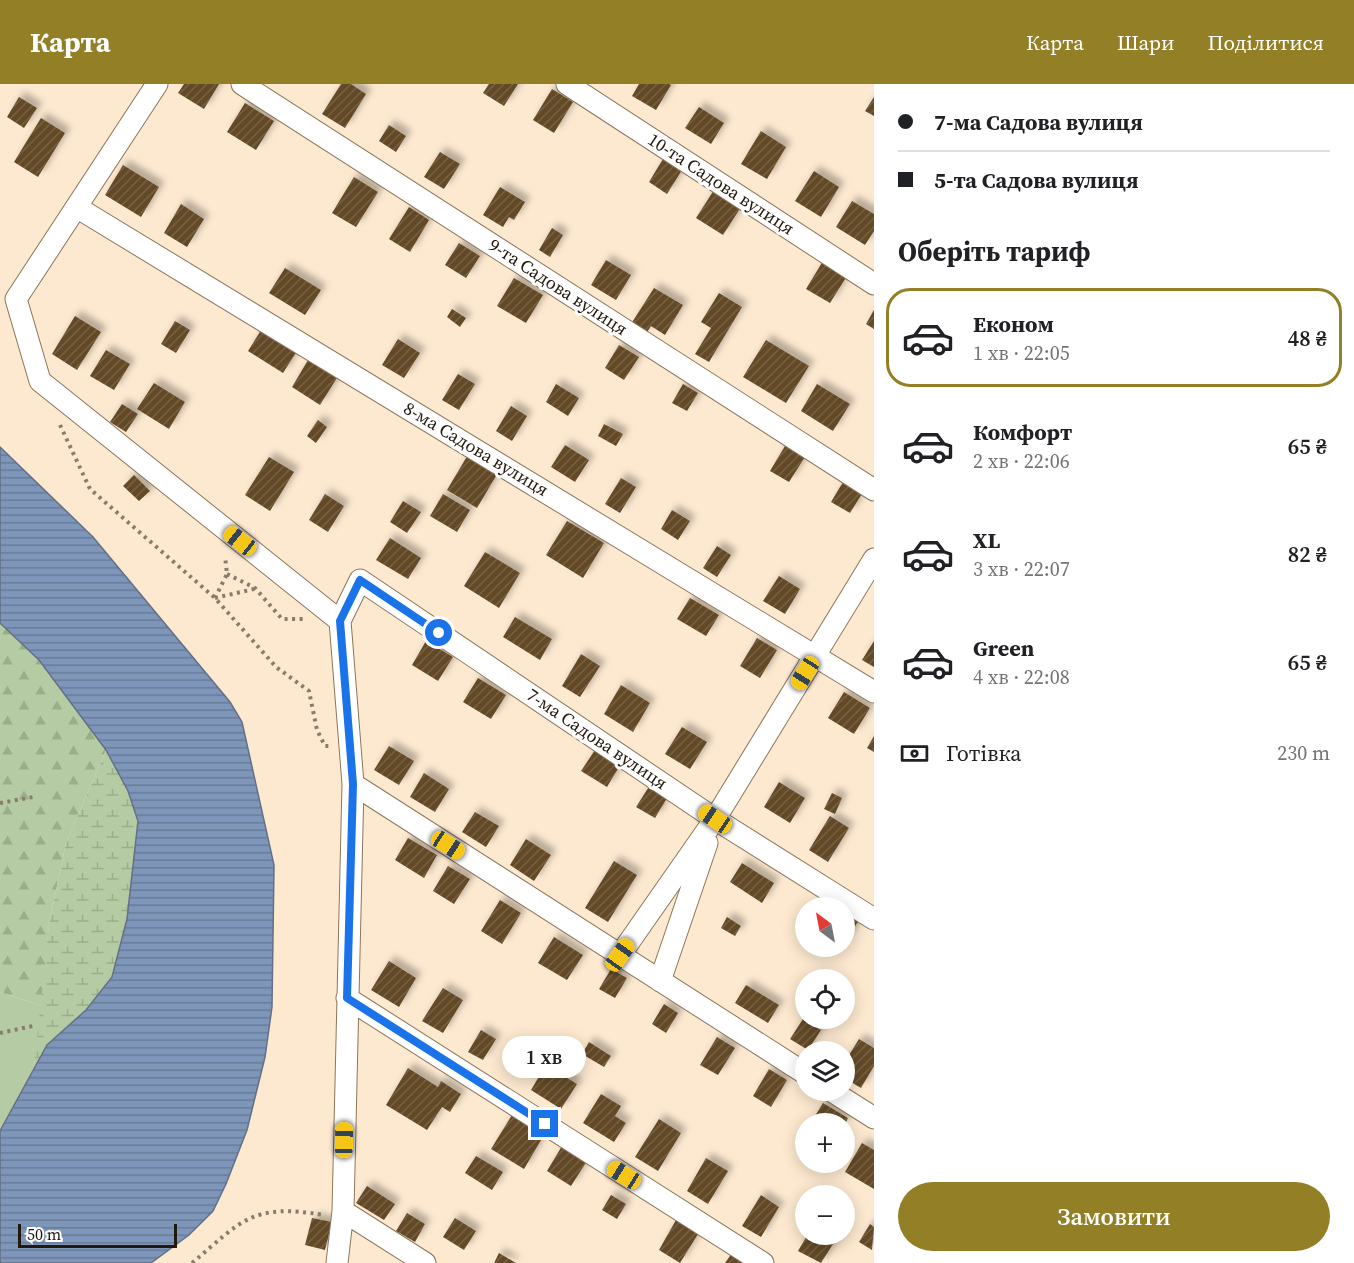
<!DOCTYPE html>
<html lang="uk">
<head>
<meta charset="utf-8">
<style>
	body { margin:0; font-family:"Source Serif 4",serif; background:#f6f6f6; color:#202124; height:100vh; display:flex; flex-direction:column; font-size:22px; white-space:nowrap }
	* { box-sizing:border-box; margin:0 }
	p { font-size:20px; color:#757577 }
	.icon { flex:none; width:33px; height:33px; fill:none; stroke:currentColor; stroke-width:2; stroke-linecap:round; stroke-linejoin:round }
	.map { position:relative; flex:1; overflow:hidden }
	.drawer { display:flex; flex-direction:column; background:#fff; width:480px }
	.drawer>* { flex:none }
	.hud { display:grid; align-content:center; height:132px; padding:0 24px; background:#fff }
	.needle { width:39px; rotate:328deg }
	.fabs { position:absolute; left:795px; top:813px; display:grid; gap:12px }
	.fabs a { display:grid; place-items:center; width:60px; height:60px; border-radius:50%; background:#fff; box-shadow:0 3px 15px #0003; font-size:30px }
	.scale { position:absolute; left:18px; bottom:15px; width:159px; box-sizing:border-box; padding-left:6px; border:3px solid #22190e; border-top:0; font-size:16px; line-height:21px; white-space:nowrap; color:#22190e; -webkit-text-stroke:4px #fff; paint-order:stroke }
	.end { position:absolute; width:27px; height:27px; margin:-14px; border:8px solid #1a73e8; background:#fff; box-shadow:0 0 0 3px #fff }
	.from { border-radius:50% }
	.bubble { position:absolute; height:42px; border-radius:21px; background:#fff; box-shadow:0 3px 15px #0003; font-size:20px; font-weight:600; line-height:42px; text-align:center }
	.car { position:absolute; width:18px; height:36px; margin:-18px -9px; border-radius:8px; box-shadow:0 0 4px 2px #0007; background:linear-gradient(#f5c518 24%,#345 0 40%,#f5c518 0 76%,#345 0 86%,#f5c518 0) }
	.hud b { display:flex; align-items:center; gap:21px; height:57px; font-size:22px }
	.hud b+b { border-top:2px solid #e0e0e0 }
	.hud i { width:15px; height:15px; background:#202124 }
	ul { padding:0; list-style:none }
	li { display:flex; align-items:center; gap:18px; height:99px; margin:0 12px 9px; padding:0 12px; border:3px solid transparent; border-radius:24px }
	li div { flex:1 }
	li b { display:block; font-size:22px }
	li em { font-style:normal; font-weight:600 }
	li.active { border-color:#937f26 }
	li>.icon { width:54px; height:54px; stroke-width:1.5 }
	h2 { padding:0 24px; font-size:27px; line-height:72px }
	.pay { display:flex; align-items:center; gap:15px; height:66px; padding:0 24px; font-size:22px }
	.pay p { margin-inline-start:auto }
	.cta { display:flex; gap:12px; margin-top:auto; padding:12px 24px }
	.cta a { flex:1; height:69px; border-radius:36px; background:#937f26; color:#fff; font-size:24px; font-weight:600; line-height:69px; text-align:center }
	header { display:flex; align-items:center; gap:36px; box-sizing:border-box; height:84px; padding:0 30px; background:#937f26; color:#fff }
	header strong { font-size:28px }
	nav { display:flex; gap:33px; margin-inline-start:auto; font-size:21px }
	main { display:flex; flex:1; min-height:0 }
	.map>svg:first-child { display:block }
	.grass { fill:#b5cba4 }
	.forest { fill:url(#forest-firs) }
	.wetland { fill:url(#wetland-marsh) }
	.water { fill:url(#water-rules); stroke:#637087; stroke-width:1.5 }
	.building { fill:url(#building-hatch); filter:url(#shadow) }
	.lines { fill:none; stroke-linecap:round; stroke-linejoin:round }
	.minor-casing { stroke:#8c765a; stroke-width:23 }
	.path { stroke:#8a7c6b; stroke-width:4; stroke-dasharray:3 4.5; stroke-linecap:butt }
	.minor { stroke:#fff; stroke-width:21 }
	.route { stroke:#1a73e8; stroke-width:8 }
	.labels { text-anchor:middle; stroke-width:6; stroke-linejoin:round; paint-order:stroke }
	.street-label { font-size:18px; fill:#22190e; stroke:#fff }
</style>
</head>
<body>
<header>
<strong>Карта</strong>
<nav><a>Карта</a><a>Шари</a><a>Поділитися</a></nav>
</header>
<main>
<div class="map">
<svg width="874" height="1179" viewBox="0 0 874 1179">
	<defs>
		<pattern id="forest-firs" width="22" height="20" patternUnits="userSpaceOnUse" patternTransform="scale(1.5)"><rect width="22" height="20" fill="#b5cba4"/><path d="M5 1l3.5 6h-7zM16 11l3.5 6h-7z" fill="#9bae8c"/></pattern>
		<pattern id="wetland-marsh" width="20" height="14" patternUnits="userSpaceOnUse" patternTransform="scale(1.5)"><rect width="20" height="14" fill="#b5cba4"/><path d="M1 5h8M5 5V1M11 12h8M15 12V8" fill="none" stroke="#9bae8c"/></pattern>
		<pattern id="water-rules" width="6" height="5" patternUnits="userSpaceOnUse" patternTransform="scale(1.5)"><rect width="6" height="5" fill="#7f96bb"/><path d="M0 2.5h6" fill="none" stroke="#687a96"/></pattern>
		<pattern id="building-hatch" width="6" height="6" patternUnits="userSpaceOnUse" patternTransform="scale(1.5)"><rect width="6" height="6" fill="#644a28"/><path d="M-1 1l2-2M0 6l6-6M5 7l2-2" fill="none" stroke="#766045"/></pattern>
		<filter id="shadow"><feDropShadow dx="5.5" dy="-5.5" stdDeviation="3" flood-color="#0004"/></filter>
	</defs>
	<rect width="100%" height="100%" fill="#fde9d0"/>
	<path class="grass" d="M0,908l42,14 -8,62 -34,63z"/>
	<path class="forest" d="M0,539l39,37 67,90 -40,93 -17,81 -7,82 -42,-14z"/>
	<path class="wetland" d="M106,666l22,41 10,30 -11,98 -15,58 -26,33 -39,35 -13,23 15,-144 17,-81z"/>
	<path class="water" d="M0,363l93,90 137,165 12,20 32,143 -2,142 -7,50 -18,73 -21,54 -13,27 -24,24 -38,28h-151v-132l47,-86 39,-35 26,-33 15,-58 11,-98 -10,-30 -22,-41 -67,-90 -39,-37z"/>
	<path class="building" d="M184,0h35l-15,25 -26,-16z
		M341,0h10l15,10 -21,34 -23,-14z
		M489,0h29l-14,22 -21,-13z
		M639,0h30l2,1 -15,25 -24,-14z
		M552,5l21,13 -19,31 -21,-13z
		M19,13l18,11 -13,20 -17,-11z
		M874,13v19l-9,-5z
		M245,19l29,18 -18,29 -29,-18z
		M699,23l25,16 -13,21 -26,-16z
		M41,34l24,15 -27,44 -24,-15z
		M389,41l17,11 -10,16 -17,-11z
		M761,47l25,16 -19,32 -26,-15z
		M440,68l20,12 -16,25 -20,-12z
		M663,75l19,11 -15,24 -18,-12z
		M123,81l36,22 -18,30 -36,-22z
		M814,87l25,16 -18,30 -26,-16z
		M354,93l24,15 -22,35 -24,-14z
		M500,103l25,15 -11,18 -5,-3 -6,10 -20,-12z
		M714,106l27,17 -18,28 -27,-17z
		M852,117l22,13v17l-9,14 -29,-18z
		M181,120l23,15 -17,28 -23,-14z
		M409,123l20,13 -19,32 -21,-13z
		M552,144l11,7 -13,22 -11,-7z
		M459,159l21,13 -14,22 -21,-13z
		M606,176l25,15 -15,25 -25,-15z
		M823,177l24,15 -17,27 -24,-14z
		M285,184l36,22 -16,25 -36,-22z
		M514,194l29,17 -17,28 -29,-17z
		M654,204l29,17 -18,30 -14,-9 -5,8 -15,-10z
		M719,209l23,14 -33,55 -14,-8 16,-26 -10,-6z
		M452,225l14,9 -6,9 -13,-10z
		M874,226v19l-8,-5z
		M75,232l26,16 -24,38 -25,-16z
		M175,237l15,9 -14,23 -15,-9z
		M263,243l36,21 -16,25 -35,-22z
		M398,255l22,14 -16,25 -22,-13z
		M766,256l43,26 -23,37 -43,-26z
		M619,261l20,12 -15,23 -19,-12z
		M106,266l24,14 -16,26 -24,-14z
		M311,271l29,18 -20,32 -28,-18z
		M458,290l17,10 -16,26 -17,-10z
		M154,299l31,19 -16,27 -32,-20z
		M556,300l23,14 -11,18 -22,-14z
		M683,300l15,9 -11,18 -15,-8z
		M817,300l33,20 -17,27 -32,-20z
		M122,320l16,10 -12,18 -16,-10z
		M511,322l16,10 -15,25 -16,-10z
		M318,336l9,7 -11,16 -9,-7z
		M604,340l19,10 -7,12 -18,-10z
		M565,361l24,15 -14,22 -24,-15z
		M785,362l20,11 -16,25 -19,-11z
		M469,369l30,18 -22,37 -30,-18z
		M269,373l25,15 -24,39 -25,-16z
		M134,391l16,16 -11,10 -16,-15z
		M846,393l19,12 -15,24 -19,-11z
		M621,394l15,9 -16,26 -15,-9z
		M325,410l19,12 -16,26 -19,-12z
		M443,410l27,16 -13,22 -27,-16z
		M403,417l18,11 -14,21 -17,-11z
		M672,426l18,11 -12,19 -17,-11z
		M567,437l37,22 -21,35 -37,-23z
		M390,454l31,20 -13,21 -32,-19z
		M717,462l14,9 -14,22 -14,-9z
		M485,468l35,21 -21,35 -35,-22z
		M779,492l21,13 -15,25 -22,-13z
		M690,514l29,17 -13,21 -29,-17z
		M515,533l37,22 -12,21 -37,-23z
		M757,554l20,12 -17,28 -20,-12z
		M426,557l27,16 -15,24 -26,-16z
		M874,557v26l-12,-7z
		M581,570l19,12 -20,31 -18,-11z
		M478,594l28,17 -15,24 -28,-17z
		M621,601l29,18 -17,29 -29,-18z
		M844,608l26,16 -16,26 -26,-16z
		M682,643l25,15 -17,27 -25,-15z
		M874,652v16l-7,-4z
		M389,662l25,15 -15,24 -25,-15z
		M597,663l25,15 -15,25 -26,-16z
		M424,689l25,16 -14,23 -25,-15z
		M652,698l18,11 -15,25 -19,-11z
		M779,698l26,16 -15,25 -26,-16z
		M832,709l10,5 -7,16 -11,-5z
		M475,728l24,14 -13,21 -24,-15z
		M830,732l19,12 -21,34 -19,-12z
		M408,754l29,17 -13,23 -29,-18z
		M526,755l25,16 -17,26 -24,-16z
		M614,777l23,14 -29,47 -23,-14z
		M742,779l32,20 -12,20 -32,-21z
		M448,782l22,13 -16,25 -21,-13z
		M500,816l21,13 -19,31 -21,-13z
		M844,827l15,9 -15,24z
		M727,833l14,9 -6,10 -14,-8z
		M554,853l29,18 -16,25 -29,-17z
		M389,877l27,17 -17,29 -28,-17z
		M611,885l16,9 -12,20 -16,-9z
		M746,901l33,20 -11,18 -33,-20z
		M443,904l20,12 -20,33 -21,-12z
		M664,920l14,9 -12,20 -14,-9z
		M803,935l18,11 -13,20 -18,-11z
		M481,946l15,9 -13,21 -15,-8z
		M717,953l18,11 -17,27 -18,-10z
		M859,955l15,9v18l-13,22 -17,-10v-15z
		M589,958l22,14 -7,11 -22,-13z
		M546,981l31,19 -16,25 -30,-19z
		M408,984l30,19 3,-6 20,13 -11,18 -8,-5 -15,23 -41,-25z
		M769,985l18,11 -16,27 -18,-11z
		M601,1010l20,12 -6,10 11,7 -12,19 -31,-19z
		M823,1019l25,15 -3,6h-35z
		M512,1031l32,20 -20,34 -33,-20z
		M659,1035l22,14 -23,38 -23,-14z
		M862,1059l12,7v39l-29,-17z
		M562,1062l25,15 -16,25 -24,-15z
		M476,1072l27,16 -11,18 -27,-17z
		M706,1074l22,13 -20,33 -21,-13z
		M367,1102l28,18 -11,16 -28,-17z
		M611,1111l15,9 -9,15 -15,-9z
		M761,1111l18,12 -18,30 -19,-11z
		M407,1129l18,11 -10,18 -19,-11z
		M312,1134l20,4 -7,28 -20,-5z
		M455,1134l21,13 -12,19 -21,-13z
		M676,1136l22,14 -18,29 -21,-13z
		M870,1140l4,3 -2,23 -13,-8z
		M808,1150l30,2 -17,27 -23,-12z
		M499,1169l17,10h-22z
		M732,1169l13,10h-20z"/>
	<g class="lines">
		<defs>
			<path id="minor" d="M157,0l-141,215 24,82 300,240 13,163 -10,427 -6,52
				M242,0l632,406
				M567,0l307,200
				M78,124l796,484
				M340,537l20,-41 355,239 159,100
				M353,700l453,290
				M620,871l95,-136 159,-260
				M660,897l47,-138
				M347,914l416,265
				M830,1006l44,28
				M343,1127l82,52"/>
		</defs>
		<use href="#minor" class="minor-casing"/>
		<path class="path" d="M60,341l30,64 125,109 61,69 33,24 8,39 8,16h4
			M227,490l28,14 27,31h23
			M215,514l12,-24 -2,-18
			M215,514l39,-9
			M0,719l33,-6
			M0,949l33,-7
			M192,1179c51,-43 60,-60 132,-48"/>
		<use href="#minor" class="minor"/>
	</g>
	<g class="lines">
		<path class="route" d="M439,549l-79,-53 -20,41 13,163 -6,214 198,126"/>
	</g>
	<g class="labels">
		<g class="street-label">
			<text transform="translate(721 100) rotate(33)" y="6">10-та Садова вулиця</text>
			<text transform="translate(558 203) rotate(33)" y="6">9-та Садова вулиця</text>
			<text transform="translate(476 365) rotate(31)" y="6">8-ма Садова вулиця</text>
			<text transform="translate(597 655) rotate(34)" y="6">7-ма Садова вулиця</text>
		</g>
	</g>
</svg>
<div class="fabs">
<a><svg class="needle" viewBox="-14 -14 28 28"><path d="M0-13l5 13h-10z" fill="#e53935"/><path d="M0 13l5-13h-10z" fill="#757577"/></svg></a>
<a><svg class="icon" aria-label="locate" viewBox="0 0 24 24"><circle cx="12" cy="12" r="6"/><path d="M12 2v4M12 18v4M2 12h4M18 12h4"/></svg></a>
<a><svg class="icon" aria-label="layers" viewBox="0 0 24 24"><path d="M12 4l9 5-9 5-9-5zM3 14l9 5 9-5"/></svg></a>
<a>+</a>
<a>−</a>
</div>
<div class="scale">50 m</div>
<i class="end from" style="left:439px;top:549px"></i>
<i class="end" style="left:545px;top:1040px"></i>
<div class="bubble" style="left:502px;top:952px;width:84px">1 хв</div>
<i class="car" style="left:240px;top:457px;rotate:308deg"></i>
<i class="car" style="left:805px;top:589px;rotate:212deg"></i>
<i class="car" style="left:715px;top:735px;rotate:304deg"></i>
<i class="car" style="left:448px;top:761px;rotate:123deg"></i>
<i class="car" style="left:620px;top:871px;rotate:35deg"></i>
<i class="car" style="left:344px;top:1056px;rotate:1deg"></i>
<i class="car" style="left:624px;top:1091px;rotate:302deg"></i>
</div>
<section class="drawer">
<div class="hud">
<b><i class="from"></i>7-ма Садова вулиця</b>
<b><i></i>5-та Садова вулиця</b>
</div>
<h2>Оберіть тариф</h2>
<ul>
<li class="active"><svg class="icon" aria-label="car" viewBox="0 0 24 24"><path d="M5 17H2v-5l4-1 3-4h7l3 4 3 1v5h-3M9 17h6M6 11h13"/><circle cx="7" cy="17" r="2"/><circle cx="17" cy="17" r="2"/></svg><div><b>Економ</b><p>1 хв · 22:05</p></div><em>48 ₴</em></li>
<li><svg class="icon" aria-label="car" viewBox="0 0 24 24"><path d="M5 17H2v-5l4-1 3-4h7l3 4 3 1v5h-3M9 17h6M6 11h13"/><circle cx="7" cy="17" r="2"/><circle cx="17" cy="17" r="2"/></svg><div><b>Комфорт</b><p>2 хв · 22:06</p></div><em>65 ₴</em></li>
<li><svg class="icon" aria-label="car" viewBox="0 0 24 24"><path d="M5 17H2v-5l4-1 3-4h7l3 4 3 1v5h-3M9 17h6M6 11h13"/><circle cx="7" cy="17" r="2"/><circle cx="17" cy="17" r="2"/></svg><div><b>XL</b><p>3 хв · 22:07</p></div><em>82 ₴</em></li>
<li><svg class="icon" aria-label="car" viewBox="0 0 24 24"><path d="M5 17H2v-5l4-1 3-4h7l3 4 3 1v5h-3M9 17h6M6 11h13"/><circle cx="7" cy="17" r="2"/><circle cx="17" cy="17" r="2"/></svg><div><b>Green</b><p>4 хв · 22:08</p></div><em>65 ₴</em></li>
</ul>
<div class="pay"><svg class="icon" aria-label="cash" viewBox="0 0 24 24"><path d="M3 7h18v10H3z"/><circle cx="12" cy="12" r="2"/></svg>Готівка<p>230 m</p></div>
<div class="cta"><a>Замовити</a></div>
</section>
</main>
</body>
</html>
